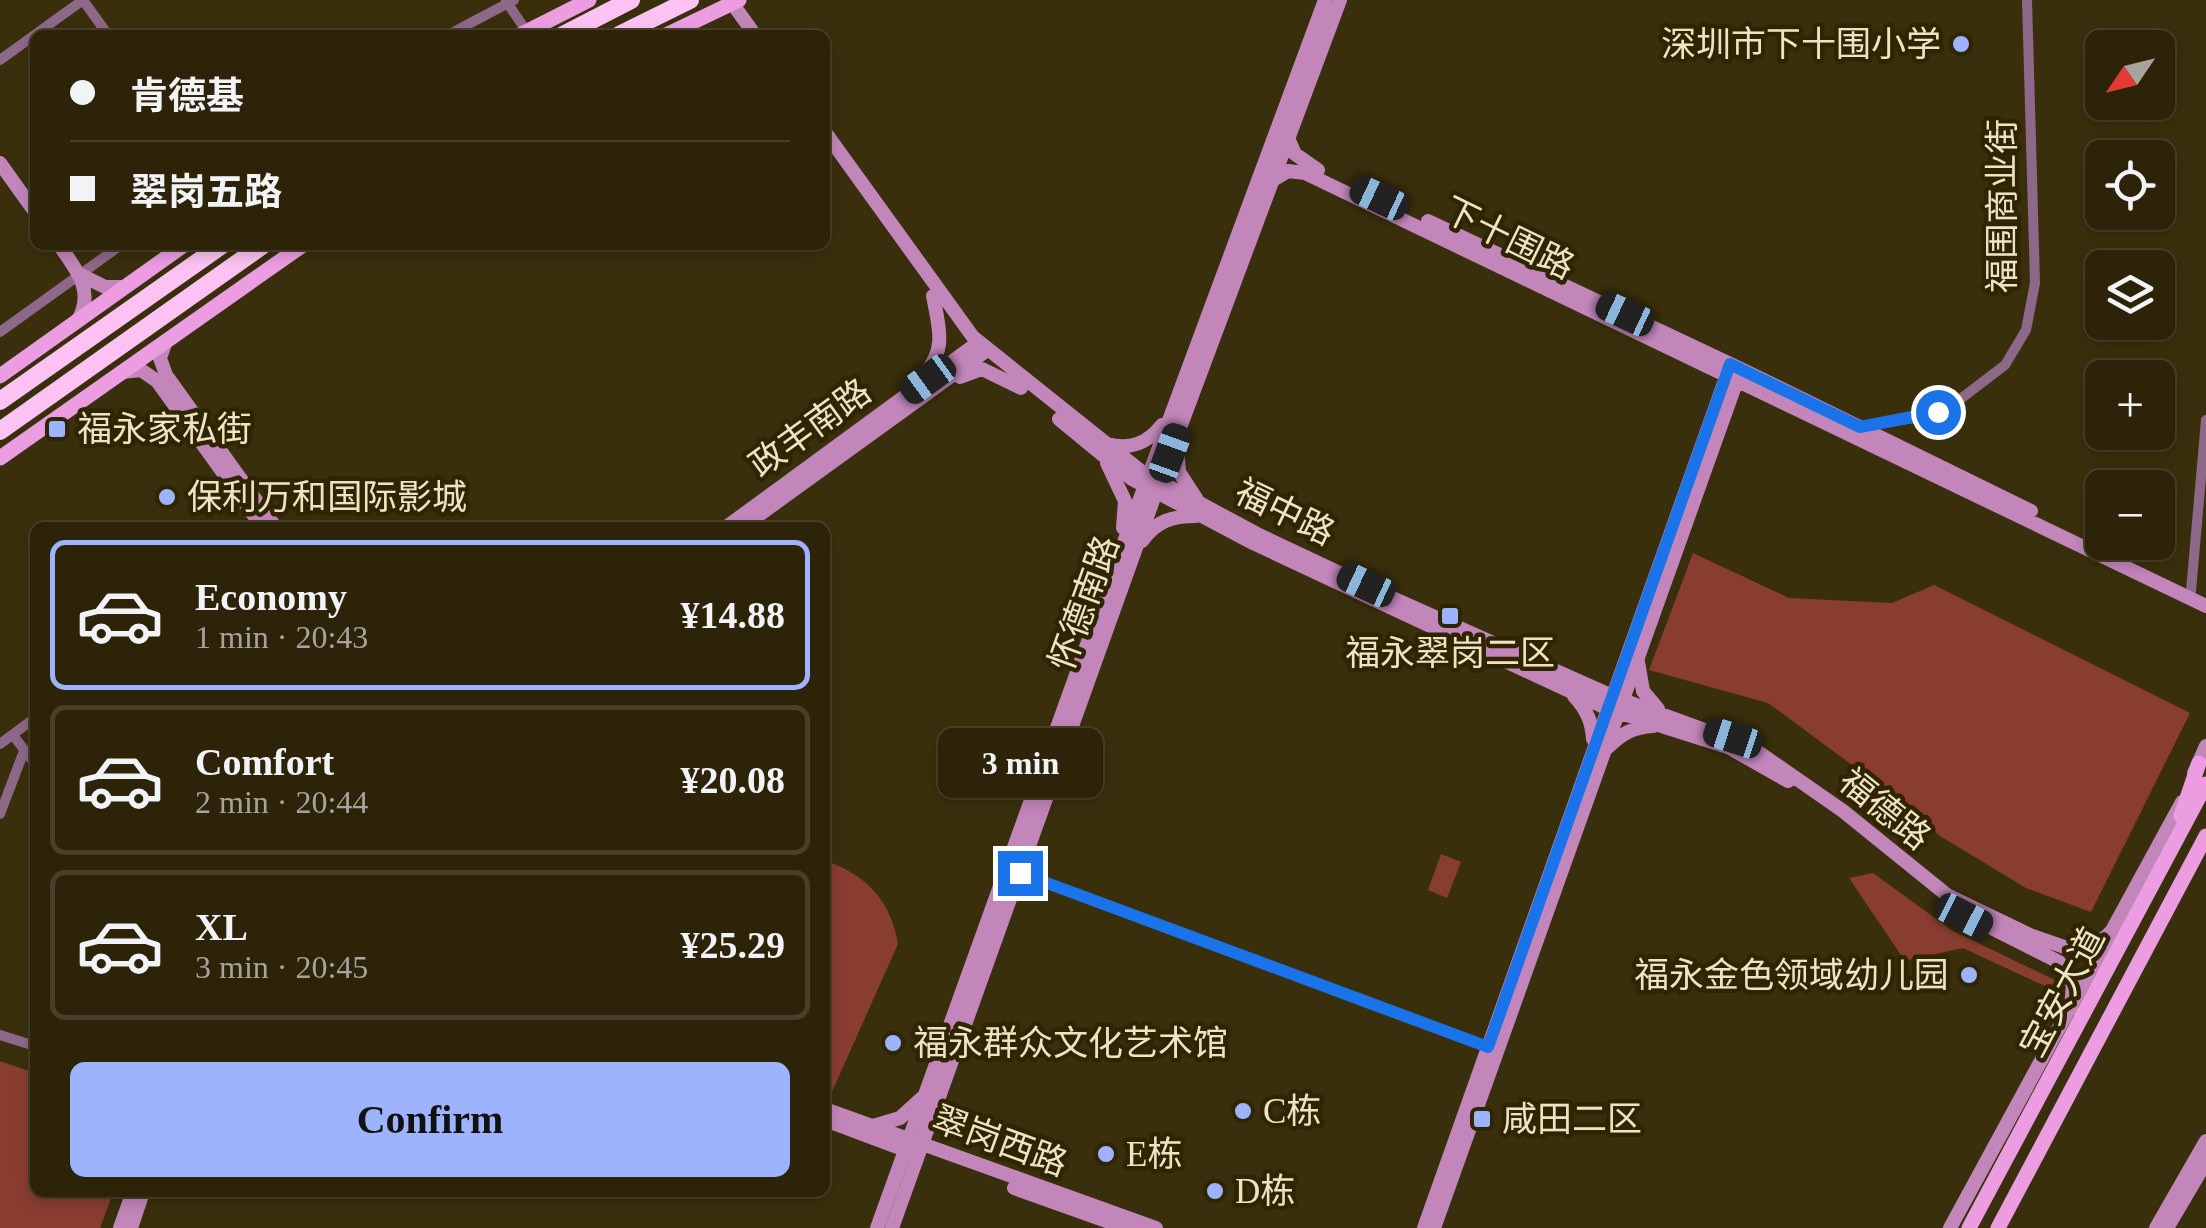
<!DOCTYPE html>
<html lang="en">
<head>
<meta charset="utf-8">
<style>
	body { margin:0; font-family:"Times New Roman","Noto Sans SC",serif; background:#382f17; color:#f1f3f6; height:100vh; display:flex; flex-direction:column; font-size:38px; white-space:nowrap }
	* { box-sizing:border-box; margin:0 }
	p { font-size:32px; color:#a6a49c }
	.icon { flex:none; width:55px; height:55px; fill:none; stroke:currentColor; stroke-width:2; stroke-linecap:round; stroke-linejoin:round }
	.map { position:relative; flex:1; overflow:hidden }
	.sheet { position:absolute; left:30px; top:522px; width:800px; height:675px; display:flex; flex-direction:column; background:#2c2309; border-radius:15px; box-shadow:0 5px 15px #0003,0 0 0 2px #48402a }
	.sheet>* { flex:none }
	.top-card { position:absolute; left:30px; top:30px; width:800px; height:220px; border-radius:15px; box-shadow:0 5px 15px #0003,0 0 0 2px #48402a; display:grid; align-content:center; height:220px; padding:0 40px; background:#2c2309 }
	.needle { width:65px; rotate:235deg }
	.tools { position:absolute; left:2085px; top:30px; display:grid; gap:20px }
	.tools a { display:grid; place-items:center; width:90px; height:90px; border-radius:15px; background:#2c2309; box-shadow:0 5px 15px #0003,0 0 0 2px #48402a; font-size:50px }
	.end { position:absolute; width:45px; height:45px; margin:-22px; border:12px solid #1a73e8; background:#fff; box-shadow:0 0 0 5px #fff }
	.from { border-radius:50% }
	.bubble { position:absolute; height:70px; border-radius:15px; background:#2c2309; box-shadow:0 5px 15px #0003,0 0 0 2px #48402a; font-size:32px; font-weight:800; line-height:70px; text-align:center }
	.car { position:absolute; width:30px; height:60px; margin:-30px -15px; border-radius:12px; box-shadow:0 0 8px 2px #0007; background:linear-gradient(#222 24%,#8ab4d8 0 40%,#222 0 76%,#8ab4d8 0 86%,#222 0) }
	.top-card b { display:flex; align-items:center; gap:35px; height:95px; font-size:38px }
	.top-card b+b { border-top:2px solid #48402a }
	.top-card i { width:25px; height:25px; background:#f1f3f6 }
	ul { padding:18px 0 0; list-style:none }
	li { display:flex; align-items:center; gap:30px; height:150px; margin:0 20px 15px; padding:0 20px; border:5px solid #48402a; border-radius:15px }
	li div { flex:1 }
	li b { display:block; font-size:38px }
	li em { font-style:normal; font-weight:800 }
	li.on { border-color:#9eb3fd }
	li>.icon { width:90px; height:90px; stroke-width:1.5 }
	.button { display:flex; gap:20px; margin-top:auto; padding:20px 40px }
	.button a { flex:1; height:115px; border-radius:15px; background:#9eb3fd; color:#111; font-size:40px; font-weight:800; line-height:115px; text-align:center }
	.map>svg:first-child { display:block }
	.green { fill:#893d30 }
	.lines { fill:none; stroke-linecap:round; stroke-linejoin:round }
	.street { stroke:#8e6889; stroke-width:10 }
	.secondary { stroke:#c386bb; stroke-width:14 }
	.primary { stroke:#ec9de2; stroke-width:15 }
	.highway { stroke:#fcc2f3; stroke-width:18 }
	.route { stroke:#1a73e8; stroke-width:12 }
	.poi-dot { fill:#9eb3fd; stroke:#302502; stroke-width:4 }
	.labels { text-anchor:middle; stroke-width:9; stroke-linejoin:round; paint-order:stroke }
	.poi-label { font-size:35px; fill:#eee3c3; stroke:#302502; text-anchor:start }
	.street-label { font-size:35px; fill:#eee3c3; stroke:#302502 }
</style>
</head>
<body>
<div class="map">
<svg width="2206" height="1228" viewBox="0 0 2206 1228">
	<rect width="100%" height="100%" fill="#3a2f0c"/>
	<path class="green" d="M1693,553l96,45 103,5 42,-18 256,128 -99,199 -65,-24 -86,-52 -73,-60 -99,-73 -119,-33z
		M1441,854l20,8 -14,36 -19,-8z
		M825,861c41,13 66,40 73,83l-67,150 -6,-3z
		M1873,873l80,58 112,54 -5,8 -97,-45 -55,12 -1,4 -58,-86z
		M0,1061l35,12v119l78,1 -13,35h-100z"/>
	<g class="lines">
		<path class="street" d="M506,1l21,31
			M448,35l66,-35
			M0,60l83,-60 25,35
			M0,332l121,-87
			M1861,427l69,-12 20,-8 55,-42 21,-35 9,-47 -8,-283
			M2191,591l15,-171
			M13,735l22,29
			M0,744l35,-26
			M0,814l24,-63
			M1020,873l472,175
			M0,1035l35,11"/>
		<path class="secondary" d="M732,3l23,32
			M825,132l148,205 169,135 115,62 140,66 215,96 139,51 92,64 104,84 83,40 40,14c21,1 34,-8 47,-24
			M1288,138l7,16 23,16
			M0,163l35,49
			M1273,180l15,-9 17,2 901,433
			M1428,221l313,148 290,142
			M59,245c17,24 36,46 19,75
			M81,275l24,12h19
			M166,341l-6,17 6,17 110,153
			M122,372l19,-2 16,11 106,147
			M924,374c23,-24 15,-47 9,-78
			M960,377l22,-8 39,19
			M1059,419l73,60 121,64 355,166 120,38 60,34
			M1107,444c23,6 40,0 55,-19
			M1177,445l2,27 17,26
			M1107,463l18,38 -2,27
			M725,528l254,-186
			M741,528l246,-178
			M1142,541c14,-20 30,-25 54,-25
			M1638,662l5,29 15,18
			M1574,696c12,13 18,25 19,43
			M1607,748c14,-14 26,-21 46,-22
			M2194,773l12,-27
			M1946,905l113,57 14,23 -2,24
			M825,1109l331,119
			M825,1120l88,33
			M873,1126l27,-8 22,-20
			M1014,1188l112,40
			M120,1228l13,-36
			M131,1228l12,-36
			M877,1228l244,-678 204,-550
			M892,1228l264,-736 184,-492
			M1424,1228l305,-859
			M1434,1228l306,-856
			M1950,1228l232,-426
			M2156,1228l50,-87
			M2167,1228l39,-66"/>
		<path class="primary" d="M520,35l69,-35
			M666,35l73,-35
			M0,376l184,-131
			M0,458l303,-213
			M2181,816l18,-53
			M1969,1228l237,-444
			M1998,1228l208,-392"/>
		<path class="highway" d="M563,35l68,-35
			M619,35l71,-35
			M0,401l222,-156
			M0,431l263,-186"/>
	</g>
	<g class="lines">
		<path class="route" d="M1020,873l468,174 242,-683 130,63 78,-15"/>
	</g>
	<g class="poi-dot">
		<circle cx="1961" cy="44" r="10"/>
		<rect x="47" y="419" width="20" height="20" rx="5"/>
		<circle cx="167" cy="497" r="10"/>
		<rect x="1440" y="606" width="20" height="20" rx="5"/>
		<circle cx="1969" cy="975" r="10"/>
		<circle cx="893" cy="1043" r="10"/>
		<circle cx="1243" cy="1111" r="10"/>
		<rect x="1472" y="1109" width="20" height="20" rx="5"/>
		<circle cx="1106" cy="1154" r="10"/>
		<circle cx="1215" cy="1191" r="10"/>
	</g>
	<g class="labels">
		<g class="poi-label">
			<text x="1941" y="56" text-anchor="end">深圳市下十围小学</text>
			<text x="77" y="441">福永家私街</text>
			<text x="187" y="509">保利万和国际影城</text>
			<text x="1450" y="665" text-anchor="middle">福永翠岗二区</text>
			<text x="1949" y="987" text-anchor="end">福永金色领域幼儿园</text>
			<text x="913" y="1055">福永群众文化艺术馆</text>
			<text x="1263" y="1123">C栋</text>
			<text x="1502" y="1131">咸田二区</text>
			<text x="1126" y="1166">E栋</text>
			<text x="1235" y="1203">D栋</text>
		</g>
		<g class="street-label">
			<text transform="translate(2002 206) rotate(-90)" y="12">福围商业街</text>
			<text transform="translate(1509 238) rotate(26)" y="12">下十围路</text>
			<text transform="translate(810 428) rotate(-36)" y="12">政丰南路</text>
			<text transform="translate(1285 512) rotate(26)" y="12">福中路</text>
			<text transform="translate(1084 603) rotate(-70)" y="12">怀德南路</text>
			<text transform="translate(1885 809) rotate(39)" y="12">福德路</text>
			<text transform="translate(2062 992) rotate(-62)" y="12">宝安大道</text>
			<text transform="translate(1000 1141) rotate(20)" y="12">翠岗西路</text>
		</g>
	</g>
</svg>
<div class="tools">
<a><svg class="needle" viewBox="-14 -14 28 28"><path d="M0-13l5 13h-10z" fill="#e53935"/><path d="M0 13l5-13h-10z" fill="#a6a49c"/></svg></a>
<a><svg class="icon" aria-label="locate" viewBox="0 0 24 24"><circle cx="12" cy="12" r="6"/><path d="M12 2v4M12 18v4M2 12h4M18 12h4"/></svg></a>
<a><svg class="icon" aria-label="layers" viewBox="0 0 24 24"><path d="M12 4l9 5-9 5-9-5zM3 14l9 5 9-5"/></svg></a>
<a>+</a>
<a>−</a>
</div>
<i class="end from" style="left:1938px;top:412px"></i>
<i class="end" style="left:1020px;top:873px"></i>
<div class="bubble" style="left:938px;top:728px;width:165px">3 min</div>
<i class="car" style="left:1379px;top:198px;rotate:295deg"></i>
<i class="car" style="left:1625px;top:314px;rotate:295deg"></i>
<i class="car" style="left:928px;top:379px;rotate:234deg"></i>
<i class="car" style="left:1170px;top:453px;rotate:20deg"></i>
<i class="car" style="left:1366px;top:585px;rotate:295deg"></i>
<i class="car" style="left:1733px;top:738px;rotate:288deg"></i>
<i class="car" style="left:1964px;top:916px;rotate:117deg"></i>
<div class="top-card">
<b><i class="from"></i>肯德基</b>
<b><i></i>翠岗五路</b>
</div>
<section class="sheet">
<ul>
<li class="on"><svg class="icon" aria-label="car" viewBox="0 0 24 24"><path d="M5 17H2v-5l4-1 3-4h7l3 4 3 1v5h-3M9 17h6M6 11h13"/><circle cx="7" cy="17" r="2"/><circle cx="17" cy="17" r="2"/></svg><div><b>Economy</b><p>1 min · 20:43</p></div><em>¥14.88</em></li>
<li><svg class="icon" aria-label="car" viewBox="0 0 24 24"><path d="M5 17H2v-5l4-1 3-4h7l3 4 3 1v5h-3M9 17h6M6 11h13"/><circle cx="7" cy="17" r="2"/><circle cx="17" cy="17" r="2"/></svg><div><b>Comfort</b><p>2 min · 20:44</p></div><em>¥20.08</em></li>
<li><svg class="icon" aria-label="car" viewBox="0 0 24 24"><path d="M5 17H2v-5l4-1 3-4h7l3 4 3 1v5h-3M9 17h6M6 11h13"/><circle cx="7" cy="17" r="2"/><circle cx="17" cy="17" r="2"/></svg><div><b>XL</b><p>3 min · 20:45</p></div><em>¥25.29</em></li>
</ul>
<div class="button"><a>Confirm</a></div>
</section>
</div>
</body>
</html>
